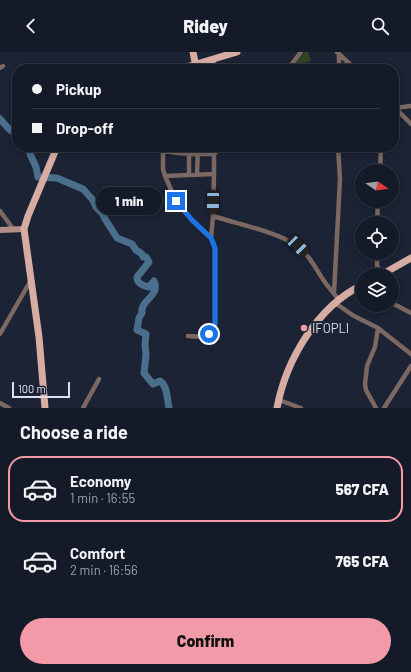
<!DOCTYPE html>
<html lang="en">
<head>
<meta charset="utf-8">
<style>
	body { margin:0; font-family:Barlow,sans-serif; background:#1d232f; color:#f1f3f6; height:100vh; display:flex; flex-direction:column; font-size:15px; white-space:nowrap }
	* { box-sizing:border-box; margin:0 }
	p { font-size:13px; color:#9da1a7 }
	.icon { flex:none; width:22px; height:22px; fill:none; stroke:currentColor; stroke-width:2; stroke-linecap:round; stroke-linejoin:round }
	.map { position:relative; height:356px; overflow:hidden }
	.details { display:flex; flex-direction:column; background:#141a27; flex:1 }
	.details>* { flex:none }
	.banner { position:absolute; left:12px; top:12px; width:387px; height:88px; border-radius:16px; box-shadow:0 2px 6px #0003,0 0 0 1px #333844; display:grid; align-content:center; height:88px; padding:0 20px; background:#141a27 }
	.needle { width:26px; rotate:103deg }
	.tools { position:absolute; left:355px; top:112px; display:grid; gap:8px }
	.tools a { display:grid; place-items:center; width:44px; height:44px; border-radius:50%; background:#141a27; box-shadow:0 2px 6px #0003,0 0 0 1px #333844; font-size:20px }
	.scale { position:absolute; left:12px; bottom:10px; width:58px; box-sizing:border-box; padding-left:4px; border:2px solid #dae0ec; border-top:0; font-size:11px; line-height:14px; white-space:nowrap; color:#dae0ec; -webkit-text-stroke:3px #1b2334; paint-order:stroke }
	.end { position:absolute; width:18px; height:18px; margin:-9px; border:5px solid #1a73e8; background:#fff; box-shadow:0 0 0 2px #fff }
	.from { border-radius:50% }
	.bubble { position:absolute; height:28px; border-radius:14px; background:#141a27; box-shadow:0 2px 6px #0003,0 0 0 1px #333844; font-size:13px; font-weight:800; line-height:28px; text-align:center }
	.car { position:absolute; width:12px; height:24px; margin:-12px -6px; border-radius:5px; box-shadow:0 0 3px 1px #0007; background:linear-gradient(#222 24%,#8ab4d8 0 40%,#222 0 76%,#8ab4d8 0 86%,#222 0) }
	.banner b { display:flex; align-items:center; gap:14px; height:38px; font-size:15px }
	.banner b+b { border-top:1px solid #333844 }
	.banner i { width:10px; height:10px; background:#f1f3f6 }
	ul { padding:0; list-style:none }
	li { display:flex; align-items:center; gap:12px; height:66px; margin:0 8px 6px; padding:0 12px; border:2px solid transparent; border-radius:16px }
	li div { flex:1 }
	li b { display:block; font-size:15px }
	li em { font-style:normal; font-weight:800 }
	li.current { border-color:#f39aa9 }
	li>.icon { width:36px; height:36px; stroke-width:1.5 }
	h2 { padding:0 20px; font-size:18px; line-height:48px }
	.button { display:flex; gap:8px; margin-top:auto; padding:8px 20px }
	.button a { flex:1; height:46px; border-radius:24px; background:#f39aa9; color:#111; font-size:16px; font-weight:800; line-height:46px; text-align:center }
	header { display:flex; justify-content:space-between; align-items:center; height:52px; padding:0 20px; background:#141a27; font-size:18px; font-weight:800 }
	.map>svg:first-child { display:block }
	.grass { fill:url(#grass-tufts) }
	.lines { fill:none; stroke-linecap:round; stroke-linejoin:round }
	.river { stroke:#4a6e8c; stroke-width:7 }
	.street { stroke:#7c6862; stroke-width:4.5 }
	.secondary { stroke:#b08e86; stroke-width:6 }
	.primary { stroke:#d7aca2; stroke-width:7 }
	.route { stroke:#1a73e8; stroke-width:5 }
	.poi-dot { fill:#f39aa9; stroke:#1b2334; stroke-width:1.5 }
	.labels { text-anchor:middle; stroke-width:4; stroke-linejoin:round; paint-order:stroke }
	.poi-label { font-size:13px; fill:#dae0ec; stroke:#1b2334; text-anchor:start }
</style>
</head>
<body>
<header><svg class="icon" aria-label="back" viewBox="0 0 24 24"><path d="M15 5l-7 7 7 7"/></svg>Ridey<svg class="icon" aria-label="search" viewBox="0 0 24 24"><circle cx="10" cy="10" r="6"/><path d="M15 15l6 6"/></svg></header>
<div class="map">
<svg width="411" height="356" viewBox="0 0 411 356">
	<defs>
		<pattern id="grass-tufts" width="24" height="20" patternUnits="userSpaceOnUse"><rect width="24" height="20" fill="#304425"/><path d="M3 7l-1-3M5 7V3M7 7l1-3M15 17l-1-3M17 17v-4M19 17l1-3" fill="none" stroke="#4d5f45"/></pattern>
	</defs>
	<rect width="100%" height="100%" fill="#1b2334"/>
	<path class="grass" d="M305,0h3l3,9 -15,4v-3z"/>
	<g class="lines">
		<path class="river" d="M0,67l10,11 7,4
			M29,95l1,7 6,13 2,10 19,1 26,11 10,11 3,7 6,6 3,6 12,19 15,6 4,6 6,4 1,3h3l3,5 -12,15v2c1,5 7,7 12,8l5,-6c7,15 -15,20 -12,32l-3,5 -2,12 9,4 -1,11 1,10 -2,18 9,11 7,-3c8,5 7,19 9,27"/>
		<path class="street" d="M337,0l18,17
			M339,2v15
			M0,16l3,-2
			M288,17l13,-17
			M394,55l17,17
			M395,56l16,-2
			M153,95c19,8 41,7 61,7l8,-7
			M338,98l43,-2
			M163,99v18l2,7 49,-2v-20
			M380,119l1,-24
			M189,122v-27
			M197,122l1,-27
			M214,122l-1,42c24,8 65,16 84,30 14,10 20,26 30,39 4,5 8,10 12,15
			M165,124l11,25 16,19 19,18
			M0,159l14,19
			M377,171l1,-22
			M377,201v12l4,10
			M334,241l6,-114 -2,-32
			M335,251l19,13 24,12 33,26
			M392,251l19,10
			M0,282l31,-54
			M188,284c15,1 21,3 27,-12v-76l-4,-10 2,-22
			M279,348l22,8
			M0,351l9,5
			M83,356l16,-29
			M376,356l-10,-18 -1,-6 2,-18 8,-19 3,-19
			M384,356l27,-42"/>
		<path class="secondary" d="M0,178l24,-1"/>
		<path class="primary" d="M193,0l3,15
			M183,17l7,-3 47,-14
			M198,17l14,-6
			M381,223l30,-17
			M45,356l-6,-71 -15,-108 4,-13 29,-69
			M277,356c9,-48 40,-101 85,-123"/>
	</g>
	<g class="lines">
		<path class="route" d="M176,149l16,19 19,18 4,10v76l-6,10"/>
	</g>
	<circle class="poi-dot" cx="304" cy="276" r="4"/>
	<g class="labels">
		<g class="poi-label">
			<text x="312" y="281">IFOPLI</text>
		</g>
	</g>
</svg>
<div class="tools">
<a><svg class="needle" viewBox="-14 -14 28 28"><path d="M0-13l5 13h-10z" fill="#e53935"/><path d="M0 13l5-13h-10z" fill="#9da1a7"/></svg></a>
<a><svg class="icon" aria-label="locate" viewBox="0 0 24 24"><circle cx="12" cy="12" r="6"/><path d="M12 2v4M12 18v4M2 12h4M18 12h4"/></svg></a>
<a><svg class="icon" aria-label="layers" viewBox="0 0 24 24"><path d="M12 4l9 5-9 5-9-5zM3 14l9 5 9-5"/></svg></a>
</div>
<div class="scale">100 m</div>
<i class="end from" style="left:209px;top:282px"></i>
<i class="end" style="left:176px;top:149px"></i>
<div class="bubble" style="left:96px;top:135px;width:66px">1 min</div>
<i class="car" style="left:213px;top:150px;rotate:181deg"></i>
<i class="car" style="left:298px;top:194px;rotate:134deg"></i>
<div class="banner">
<b><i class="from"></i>Pickup</b>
<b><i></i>Drop-off</b>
</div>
</div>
<section class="details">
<h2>Choose a ride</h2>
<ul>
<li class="current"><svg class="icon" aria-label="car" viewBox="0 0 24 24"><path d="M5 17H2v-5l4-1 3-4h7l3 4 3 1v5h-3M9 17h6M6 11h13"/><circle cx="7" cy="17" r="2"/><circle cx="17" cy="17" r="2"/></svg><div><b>Economy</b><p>1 min · 16:55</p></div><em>567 CFA</em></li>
<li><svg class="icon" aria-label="car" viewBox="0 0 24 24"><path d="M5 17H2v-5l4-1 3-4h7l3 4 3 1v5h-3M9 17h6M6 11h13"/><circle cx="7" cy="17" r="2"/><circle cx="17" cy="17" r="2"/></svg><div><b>Comfort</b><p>2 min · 16:56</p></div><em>765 CFA</em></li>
</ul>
<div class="button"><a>Confirm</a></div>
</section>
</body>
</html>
